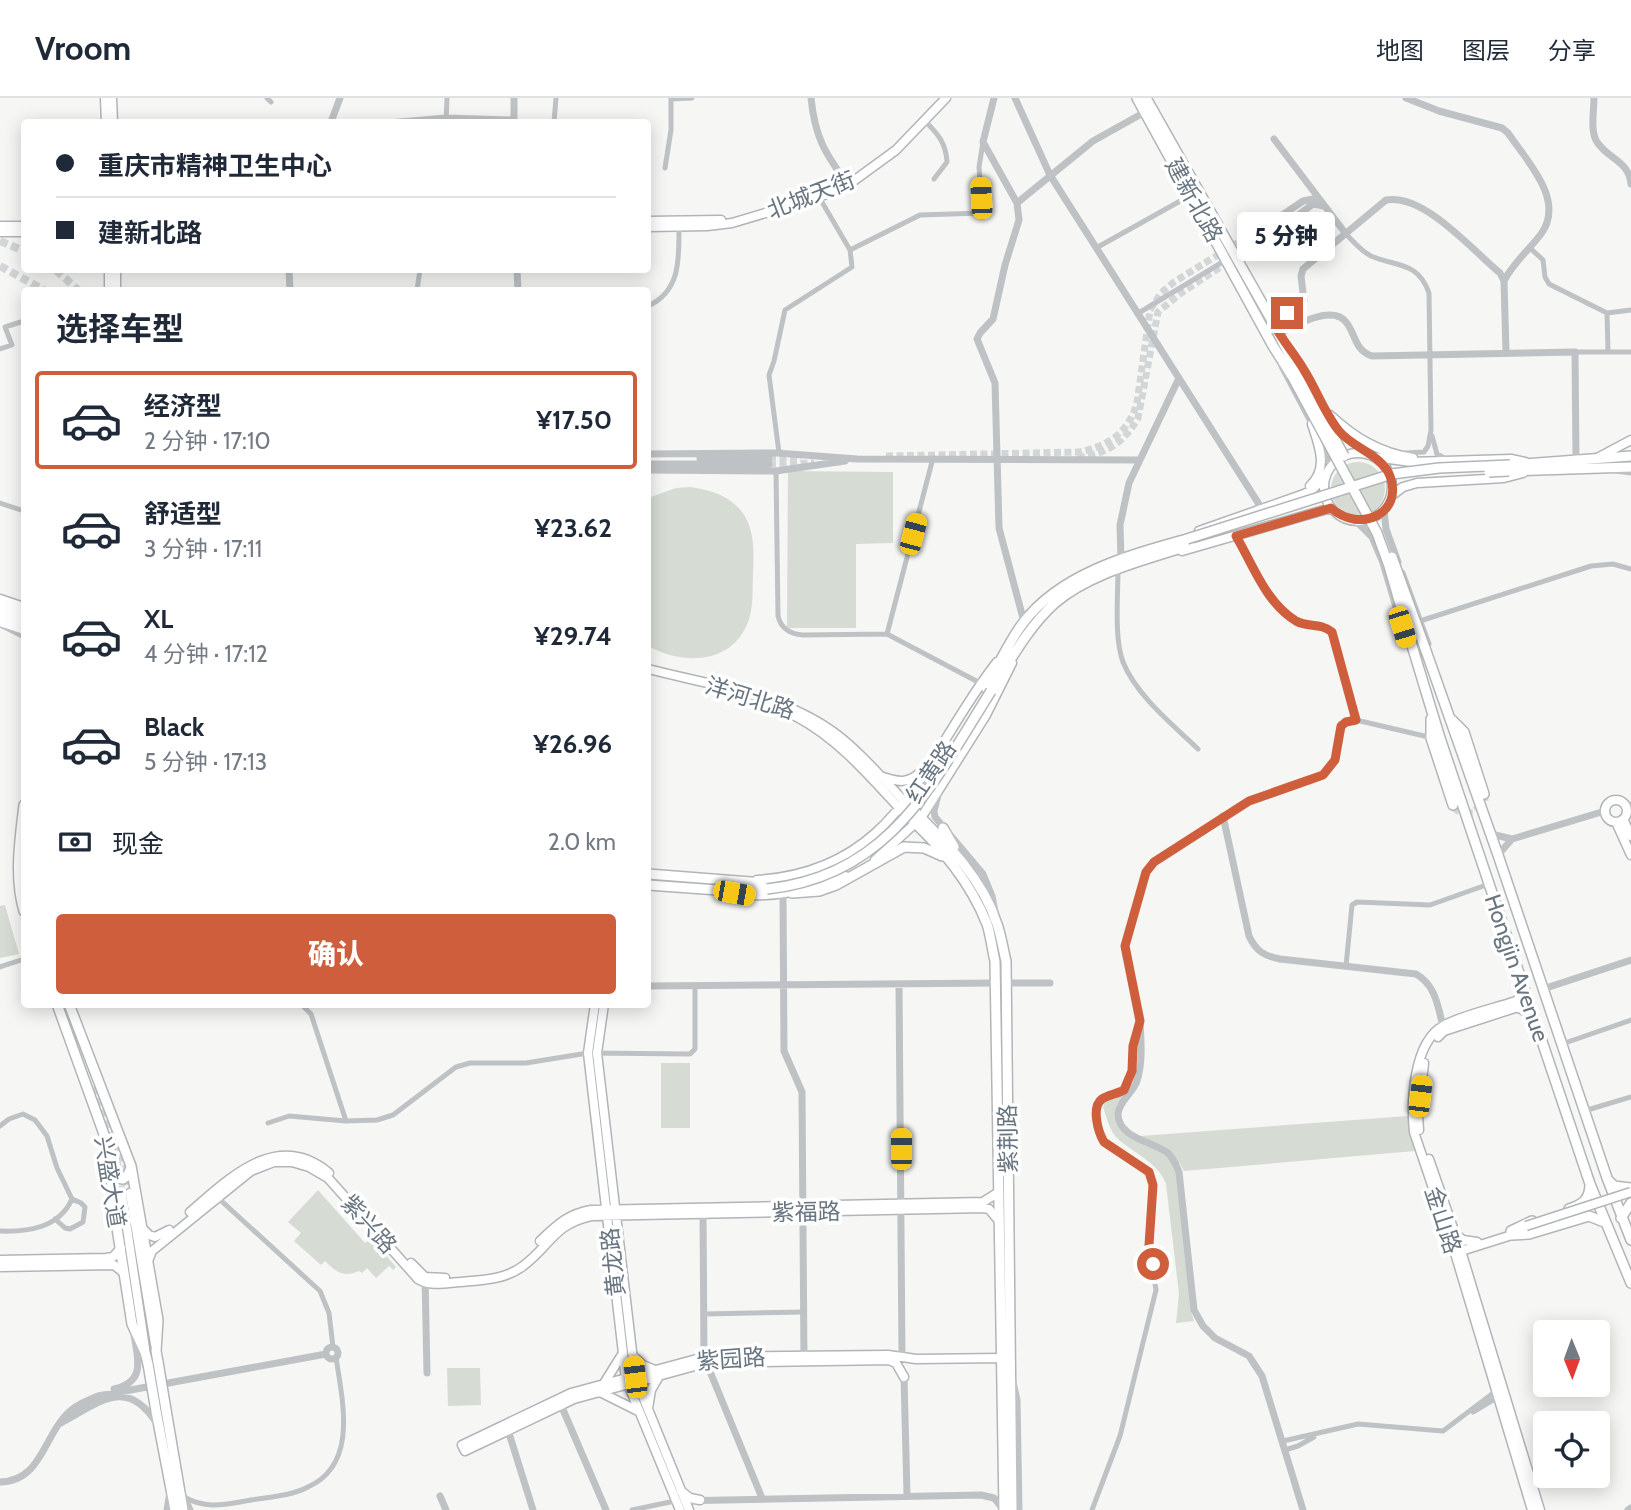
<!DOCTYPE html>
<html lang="zh">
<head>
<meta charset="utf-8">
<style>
	body { margin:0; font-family:Cabin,"Noto Sans SC",sans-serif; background:#f6f6f7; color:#1f2937; height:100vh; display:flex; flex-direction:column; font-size:26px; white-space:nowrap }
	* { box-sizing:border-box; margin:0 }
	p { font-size:23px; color:#747a83 }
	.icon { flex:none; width:38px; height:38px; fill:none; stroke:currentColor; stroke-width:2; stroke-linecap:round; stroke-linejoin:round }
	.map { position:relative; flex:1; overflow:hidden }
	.sheet { position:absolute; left:21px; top:189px; width:630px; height:721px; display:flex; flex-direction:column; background:#fff; border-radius:7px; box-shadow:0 4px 18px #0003 }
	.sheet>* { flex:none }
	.banner { position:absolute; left:21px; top:21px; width:630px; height:154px; border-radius:7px; box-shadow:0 4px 18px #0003; display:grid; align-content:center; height:154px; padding:0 35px; background:#fff }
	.needle { width:46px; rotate:179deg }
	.buttons { position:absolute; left:1533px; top:1222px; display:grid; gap:14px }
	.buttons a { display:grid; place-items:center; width:77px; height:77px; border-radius:7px; background:#fff; box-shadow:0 4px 18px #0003; font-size:35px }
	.end { position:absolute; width:32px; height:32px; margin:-16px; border:9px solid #cf5f3c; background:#fff; box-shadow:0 0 0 4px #fff }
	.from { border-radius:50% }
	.bubble { position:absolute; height:49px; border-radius:7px; background:#fff; box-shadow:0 4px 18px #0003; font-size:23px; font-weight:800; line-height:49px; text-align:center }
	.car { position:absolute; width:21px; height:42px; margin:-21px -10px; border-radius:9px; box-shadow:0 0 5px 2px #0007; background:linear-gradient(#f5c518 24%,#345 0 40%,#f5c518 0 76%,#345 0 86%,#f5c518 0) }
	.banner b { display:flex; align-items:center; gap:24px; height:66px; font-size:26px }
	.banner b+b { border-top:2px solid #e0e1e3 }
	.banner i { width:18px; height:18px; background:#1f2937 }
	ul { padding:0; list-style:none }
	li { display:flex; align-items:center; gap:21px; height:98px; margin:0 14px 10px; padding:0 21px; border:4px solid transparent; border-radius:7px }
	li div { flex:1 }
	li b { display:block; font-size:26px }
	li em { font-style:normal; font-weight:800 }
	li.on { border-color:#cf5f3c }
	li>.icon { width:63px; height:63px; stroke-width:1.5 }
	h2 { padding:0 35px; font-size:32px; line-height:84px }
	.pay { display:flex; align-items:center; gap:18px; height:77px; padding:0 35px; font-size:26px }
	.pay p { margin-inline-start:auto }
	.primary-button { display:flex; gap:14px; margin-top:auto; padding:14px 35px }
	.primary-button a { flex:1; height:80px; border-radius:7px; background:#cf5f3c; color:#fff; font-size:28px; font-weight:800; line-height:80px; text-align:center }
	header { display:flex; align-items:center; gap:42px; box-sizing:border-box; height:98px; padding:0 35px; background:#fff; border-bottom:2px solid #e0e1e3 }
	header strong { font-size:33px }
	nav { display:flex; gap:38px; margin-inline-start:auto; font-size:24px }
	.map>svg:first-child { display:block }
	.green { fill:#d6dbd4 }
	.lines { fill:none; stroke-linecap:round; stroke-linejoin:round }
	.tertiary-tunnel { stroke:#d3d6d7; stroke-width:7; stroke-dasharray:7 3.5; stroke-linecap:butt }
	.secondary-tunnel { stroke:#d3d6d7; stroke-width:8; stroke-dasharray:8 4; stroke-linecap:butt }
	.primary-tunnel { stroke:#d3d6d7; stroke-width:9; stroke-dasharray:9 4.5; stroke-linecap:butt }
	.secondary-casing { stroke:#b1b5b9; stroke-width:11 }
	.primary-casing { stroke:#b2b6b9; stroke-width:12 }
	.trunk-casing { stroke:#b2b5b8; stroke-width:12 }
	.minor { stroke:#bec2c5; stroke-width:5 }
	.tertiary { stroke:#bec2c5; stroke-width:7 }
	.secondary { stroke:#fff; stroke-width:8 }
	.primary { stroke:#fff; stroke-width:9 }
	.trunk { stroke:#fff; stroke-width:9 }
	.secondary-bridge-casing { stroke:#b1b5b9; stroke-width:11; stroke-linecap:butt }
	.primary-bridge-casing { stroke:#b2b6b9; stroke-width:12; stroke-linecap:butt }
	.trunk-bridge-casing { stroke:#b2b5b8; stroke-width:12; stroke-linecap:butt }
	.secondary-bridge { stroke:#fff; stroke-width:8 }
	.primary-bridge { stroke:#fff; stroke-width:9 }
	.trunk-bridge { stroke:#fff; stroke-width:9 }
	.route { stroke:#cf5f3c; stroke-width:9 }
	.labels { text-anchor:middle; stroke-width:7; stroke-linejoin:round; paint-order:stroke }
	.street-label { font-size:23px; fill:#697681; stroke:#fff }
</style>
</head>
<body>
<header>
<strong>Vroom</strong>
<nav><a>地图</a><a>图层</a><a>分享</a></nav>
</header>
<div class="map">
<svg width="1631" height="1412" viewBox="0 0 1631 1412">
	<rect width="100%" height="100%" fill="#f6f6f4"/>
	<path class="green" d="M1331 391a27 27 0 1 1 54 0a27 27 0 1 1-54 0Z
		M788,373l105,1v71l-37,1v84h-69z
		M690,389c20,3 39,8 52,25 13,17 12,42 11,62 -1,17 1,33 -5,48 -16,43 -66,43 -100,24v-148l28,-10z
		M5,807l14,49 -19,4v-52z
		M661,965h29v65h-29z
		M1125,995l2,2 -10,9 -1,12 4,10 45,28 8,9 4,10 14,138 3,10 -18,2 3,-29 -13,-110c-8,-22 -32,-30 -49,-46 -8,-8 -10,-20 -14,-31l2,-6z
		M1408,1018l7,35 -231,20c-10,-20 -25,-26 -44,-35z
		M318,1092l47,53 6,-5 25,29 -3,3 -4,-4 -13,12 -9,-10 -5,5 -3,-2c-15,7 -23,1 -34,-10l-4,4 -27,-24 7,-8 -13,-11z
		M447,1270h33l1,37 -33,1z"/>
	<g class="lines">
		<path class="tertiary-tunnel" d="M886,358l193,-4c30,-6 49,-19 58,-49l13,-93 11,-17 13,-11 107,-66
			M769,360l32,-1
			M1078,360c29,-5 45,-14 60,-40l20,-106 23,-19 105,-69
			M769,366l45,-1"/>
		<path class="secondary-tunnel" d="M0,143l24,10
			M0,168l44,24
			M56,172l22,20
			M96,988l24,64 10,43
			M110,1041l5,12 7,44"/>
		<path class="primary-tunnel" d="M1453,707c6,7 11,9 20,9l11,-11v-9"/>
		<defs>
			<path id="secondary" d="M105,0l1,24
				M112,0l1,24
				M648,123l73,-1
				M0,128h24
				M648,129l59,-1 25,-3 87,-26 29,-12 48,-35 50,-52
				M0,134h24
				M109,172v20
				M116,172v20
				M1330,317c24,22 49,38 83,43
				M1324 389a34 34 0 1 1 68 0a34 34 0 1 1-68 0Z
				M1375,359l36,5 100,-3 14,3
				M1599,359l32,-17
				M1310,388c19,-18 9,-40 2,-62
				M1391,398l12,-9 14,-4 87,-5 19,-5
				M1199,433l105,-37 8,-4 12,-12
				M1182,453l149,-43
				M0,501l24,8
				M0,524l24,8
				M648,571c62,16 135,25 188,65 25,19 47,45 69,68
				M795,618c42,22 73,58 105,93
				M880,678c17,6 30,9 42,-6
				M1605 713a11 11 0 1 1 22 0a11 11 0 1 1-22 0Z
				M1623,721l8,17
				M1616,724l15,33
				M875,762l46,-42 65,-103 26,-52
				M757,782c144,-9 166,-124 240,-218
				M732,795c40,7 75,-3 113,-17
				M1524,887l-4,12 -4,4c-20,7 -57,15 -73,25 -30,17 -32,76 -29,106l41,121 77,257
				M595,906l-7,49 38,326 54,131
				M604,906l-7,49 38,324 54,133
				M1438,939l6,-6 74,-24 16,10
				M1419,1032l-1,-14 6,-53
				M1429,1061l32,92 79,259
				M130,1095l25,151
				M122,1097l23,153
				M190,1114c39,-33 87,-83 139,-39
				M142,1130l7,7 6,2 14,-7
				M1455,1136l8,6 14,2
				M540,1143c17,-16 28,-27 51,-31l392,-8 16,-10
				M1458,1154l57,-18
				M0,1162l106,-2 7,-1 8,-9
				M148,1163l4,-10 99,-80 23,-9h18l17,5 19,11 90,101c13,8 28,4 42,3 21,-2 45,-2 63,-16 27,-20 31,-42 68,-50l392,-8 6,1 10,12
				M411,1165l14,14 20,1
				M0,1169l114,-2 10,8
				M633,1258l10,9 14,6
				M904,1279l-8,-14 -7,-3 -183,3 -132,36 -109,52 -3,-6 109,-52 133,-36 184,-2 28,4 86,-1 5,2
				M603,1287l20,-32
				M602,1295l36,18
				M648,1310l3,-18 7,-12
				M681,1393l9,7 10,2"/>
			<path id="primary" d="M1137,0l136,248 19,30
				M1146,0l126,223 28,55
				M1425,550l73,207 109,323 24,62
				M1413,551l27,89 150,446 41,99
				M1431,621v19l22,67
				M1452,622l12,12 20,62
				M905,704c36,36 76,72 92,122 4,11 6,25 9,37l6,549
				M24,707c-4,34 -10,72 0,106
				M900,711c36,32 69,69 87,115 4,12 5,25 8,37l9,549
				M943,730l11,19
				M792,795l27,-2 17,-6 68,-38 20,1 18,8
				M57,906l53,147 2,45 20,128 13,28 3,12
				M69,906l62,162 27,154 -2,31 2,11
				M113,1072l4,8 6,1 5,-4 3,-8
				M1608,1082l6,6 17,2
				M1569,1111c13,-4 20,-9 21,-23
				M1621,1120l10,-15
				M1511,1133l21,-10
				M1512,1137l17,-1 60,-18 15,6
				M166,1312l17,100
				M156,1313l19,99"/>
			<path id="trunk" d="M1510,367l121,-9
				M1509,373l122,-4
				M0,509l24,8
				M0,517l24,8
				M986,590c12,-22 22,-45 37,-65 38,-50 107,-68 164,-84
				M991,593c19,-30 37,-64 64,-88 36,-31 91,-43 135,-58
				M648,776l117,9
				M648,787l70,5 49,-1"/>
		</defs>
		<use href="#secondary" class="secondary-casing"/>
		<use href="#primary" class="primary-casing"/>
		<use href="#trunk" class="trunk-casing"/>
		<path class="minor" d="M267,0l4,4
			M671,1l21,-1
			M925,23c13,13 21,22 22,41l-13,17
			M388,24l58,-5 68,2
			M446,24l1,-24
			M554,24l2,-24
			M665,70l6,-38v-32
			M1346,136c8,8 15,17 25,22 25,11 47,5 58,37l2,137 -3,16 -4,6 -19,1
			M1529,149l14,13 2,17 4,7 58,29 1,39
			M1096,150l95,-53
			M850,152l70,-35 62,-2 -3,-46 4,-25
			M417,192l3,-20
			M648,208c33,-15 31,-48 31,-79
			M1607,215l24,-3
			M1137,216l89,-54
			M0,251l12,-4 -7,-18 19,-6
			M1575,254h56
			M1432,338l5,18 9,5
			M779,355l-10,-78 5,-14 11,-51 67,-43 -2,-17 -31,-53
			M776,373l2,145c3,13 12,18 25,19l84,-1 93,49
			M1615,373l16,2
			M0,405l24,8
			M1118,471c0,27 -4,69 5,93 13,33 50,63 75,87
			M1420,523l171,-55 22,-2 18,5
			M887,536l46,-176
			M1626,708l5,-2
			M1346,868l6,-61 5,-3 73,3 59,-21
			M0,869l24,-8
			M301,906l10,10 35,107
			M1562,946l69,-24
			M1584,1013l47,-14
			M268,1025l21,-7 57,5 31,-1 16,-5 63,-48 14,-4h56l62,-10 102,1 5,-5v-64
			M0,1028l9,-7 14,-5 12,6 12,16 10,32 15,31c-13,29 -44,33 -72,32
			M216,1098l104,95 9,22 4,34
			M55,1121l10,9 5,1 13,-7 2,-15 -4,-4 -9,-4
			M704,1216l100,-2
			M1473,1314l25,-15
			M1283,1343l75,-17 85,7 53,-40
			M1285,1352l13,-4 16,-9
			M184,1399c23,13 42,7 67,3 19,-3 40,-4 57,-13 51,-23 34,-87 28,-130
			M632,1412l43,-9
			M1092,1412l28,-74 36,-146 -7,-45 4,-60 -4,-13 -45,-30c-6,-10 -13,-35 -2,-43 6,-4 15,-5 22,-9l8,-19 1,-25 7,-25 -15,-75 21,-74 8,-10 95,-61 74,-26 12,-15 6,-34 5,-4 10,-2 77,18"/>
		<path class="tertiary" d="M811,0c4,40 14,55 37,87
			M994,0l-11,44 34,61 2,17 -14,45 -12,54 -13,14 -3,6 18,44 4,145 25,94
			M1015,0l35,77 212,334
			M1406,0l33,13 63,17 6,5c18,27 58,67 33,101 -12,16 -28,29 -37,47
			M1594,0c0,12 -4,34 3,44 11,17 32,19 34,42
			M331,24l9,-24
			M514,24v-24
			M1274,41l72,95
			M1017,105l76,-62 52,-29
			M1281,118l22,-15 15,-3
			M1286,126l27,-20 11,2
			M289,172l1,20
			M517,172l1,20
			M1272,223l32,-20 -3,-25 2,-7 83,-69c38,-7 86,50 114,73l4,8 2,71
			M1279,236c14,-8 53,-30 67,-12 10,12 8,28 26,34l203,-4 1,109
			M1289,250c20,25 30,56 49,81 9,12 23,20 35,28
			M1282,268l32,61
			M1319,339l13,29
			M648,356l129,-1 80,6 282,1
			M700,361l69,-1
			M648,366h121
			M648,372l128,1 69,-10
			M1384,412l2,19 12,33
			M1356,423l16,16 11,26 18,61
			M1236,438c16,29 30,67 60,85 13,7 23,1 36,11l24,88
			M1121,462l-1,-35 9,-42 50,-105
			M1402,475l26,71
			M1,526l23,12
			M938,697l-4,16 1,6 48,57 9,22 3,16
			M1223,718l26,120c7,15 15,20 31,23l136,15c21,12 22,35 28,56
			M1491,736l21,5
			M1498,757l14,-16 93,-28
			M783,797l1,156 18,41 2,269
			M1007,885h43
			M899,886l3,373
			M648,888l349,-3
			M1543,891l88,-29
			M1140,923c1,20 3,41 -3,60 -4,12 -18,20 -19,33 0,24 36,28 50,39 6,6 8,12 11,19l15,138 9,16 12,12 34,18 13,20 41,134
			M703,1112l1,147 58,141
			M425,1179l2,96
			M326 1255a6 6 0 1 1 12 0a6 6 0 1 1-12 0Z
			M904,1279l3,118
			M1013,1284l4,18 2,110
			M114,1291c32,-7 24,-30 20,-54
			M561,1307l45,105
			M61,1325c39,-21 66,-47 96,1
			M508,1332l25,80
			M0,1384c40,-1 43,-42 65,-66 9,-10 21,-15 33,-20l228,-42
			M183,1397l7,15
			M440,1398l6,14
			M675,1403l306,-6 13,3 9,11
			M167,1412l3,-18
			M1628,1412l3,-2"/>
		<use href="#secondary" class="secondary"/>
		<use href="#primary" class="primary"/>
		<use href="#trunk" class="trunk"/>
		<defs>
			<path id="secondary-bridge" d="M1526,1128l105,-34"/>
			<path id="primary-bridge" d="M1292,278l85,157 12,33 24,83
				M1300,278l44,80
				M1392,459l33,91
				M158,1264l8,48
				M148,1266l8,47"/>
			<path id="trunk-bridge" d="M1489,374l20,-1
				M1187,441l205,-65 47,-6 71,-3
				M767,791c122,-13 165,-104 224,-198"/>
		</defs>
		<use href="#secondary-bridge" class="secondary-bridge-casing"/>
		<use href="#primary-bridge" class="primary-bridge-casing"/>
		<use href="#trunk-bridge" class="trunk-bridge-casing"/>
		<use href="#secondary-bridge" class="secondary-bridge"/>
		<use href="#primary-bridge" class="primary-bridge"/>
		<use href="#trunk-bridge" class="trunk-bridge"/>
	</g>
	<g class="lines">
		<path class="route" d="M1153,1166l-4,-19 4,-60 -4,-13 -45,-30c-6,-10 -13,-35 -2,-43 6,-4 15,-5 22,-9l8,-19 1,-25 7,-25 -15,-75 21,-74 8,-10 95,-61 74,-26 12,-15 6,-34 5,-4 10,-2 -24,-88c-13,-10 -23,-4 -36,-11 -30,-18 -43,-56 -60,-85l95,-28c29,26 73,5 59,-32 -8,-21 -37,-28 -51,-45 -14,-17 -23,-42 -35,-61 -10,-17 -23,-31 -32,-49l15,-8"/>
	</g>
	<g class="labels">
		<g class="street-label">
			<text transform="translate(811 97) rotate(-21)" y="8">北城天街</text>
			<text transform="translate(1194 102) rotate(61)" y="8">建新北路</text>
			<text transform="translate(750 600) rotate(17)" y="8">洋河北路</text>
			<text transform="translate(931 674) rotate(-56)" y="8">红黄路</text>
			<text transform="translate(1517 870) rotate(71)" y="8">Hongjin Avenue</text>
			<text transform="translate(1008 1041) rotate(-91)" y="8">紫荆路</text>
			<text transform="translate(110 1084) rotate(81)" y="8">兴盛大道</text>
			<text transform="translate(806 1114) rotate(-1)" y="8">紫福路</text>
			<text transform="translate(1443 1122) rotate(72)" y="8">金山路</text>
			<text transform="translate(369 1126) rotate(48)" y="8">紫兴路</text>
			<text transform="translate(613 1164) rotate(-96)" y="8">黄龙路</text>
			<text transform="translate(731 1261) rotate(-4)" y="8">紫园路</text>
		</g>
	</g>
</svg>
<div class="buttons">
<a><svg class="needle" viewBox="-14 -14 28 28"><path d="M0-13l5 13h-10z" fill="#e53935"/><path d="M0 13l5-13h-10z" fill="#747a83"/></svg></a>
<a><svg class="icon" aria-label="locate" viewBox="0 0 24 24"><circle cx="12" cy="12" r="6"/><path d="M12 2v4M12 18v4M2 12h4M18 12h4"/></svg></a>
</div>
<i class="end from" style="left:1153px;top:1166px"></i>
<i class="end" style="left:1287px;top:215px"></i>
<div class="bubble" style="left:1237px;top:114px;width:98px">5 分钟</div>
<i class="car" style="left:981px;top:100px;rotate:357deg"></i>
<i class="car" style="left:913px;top:436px;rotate:15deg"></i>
<i class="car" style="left:1402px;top:529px;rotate:163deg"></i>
<i class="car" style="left:734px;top:795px;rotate:100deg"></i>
<i class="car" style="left:1420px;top:998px;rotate:7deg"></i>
<i class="car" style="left:901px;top:1051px;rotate:0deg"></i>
<i class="car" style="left:635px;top:1279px;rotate:353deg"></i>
<div class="banner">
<b><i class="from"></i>重庆市精神卫生中心</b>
<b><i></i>建新北路</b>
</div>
<section class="sheet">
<h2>选择车型</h2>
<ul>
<li class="on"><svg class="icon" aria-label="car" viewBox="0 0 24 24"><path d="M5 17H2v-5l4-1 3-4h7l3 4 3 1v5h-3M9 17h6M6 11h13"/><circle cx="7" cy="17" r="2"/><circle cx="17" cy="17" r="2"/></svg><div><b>经济型</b><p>2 分钟 · 17:10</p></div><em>¥17.50</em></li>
<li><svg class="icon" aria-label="car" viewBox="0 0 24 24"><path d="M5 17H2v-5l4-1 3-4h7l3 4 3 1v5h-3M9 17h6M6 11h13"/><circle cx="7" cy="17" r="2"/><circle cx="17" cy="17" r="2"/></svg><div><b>舒适型</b><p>3 分钟 · 17:11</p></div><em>¥23.62</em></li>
<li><svg class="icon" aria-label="car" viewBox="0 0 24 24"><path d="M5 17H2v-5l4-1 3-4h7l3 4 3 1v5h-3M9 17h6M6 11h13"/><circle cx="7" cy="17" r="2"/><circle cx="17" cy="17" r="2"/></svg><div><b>XL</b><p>4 分钟 · 17:12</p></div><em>¥29.74</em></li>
<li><svg class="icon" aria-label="car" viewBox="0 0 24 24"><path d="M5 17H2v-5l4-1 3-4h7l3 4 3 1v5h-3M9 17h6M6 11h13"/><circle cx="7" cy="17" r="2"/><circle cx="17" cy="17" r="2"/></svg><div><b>Black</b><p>5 分钟 · 17:13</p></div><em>¥26.96</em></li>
</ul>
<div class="pay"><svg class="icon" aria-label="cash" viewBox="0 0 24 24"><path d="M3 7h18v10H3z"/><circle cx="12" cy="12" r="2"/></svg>现金<p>2.0 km</p></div>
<div class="primary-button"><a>确认</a></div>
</section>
</div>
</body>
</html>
